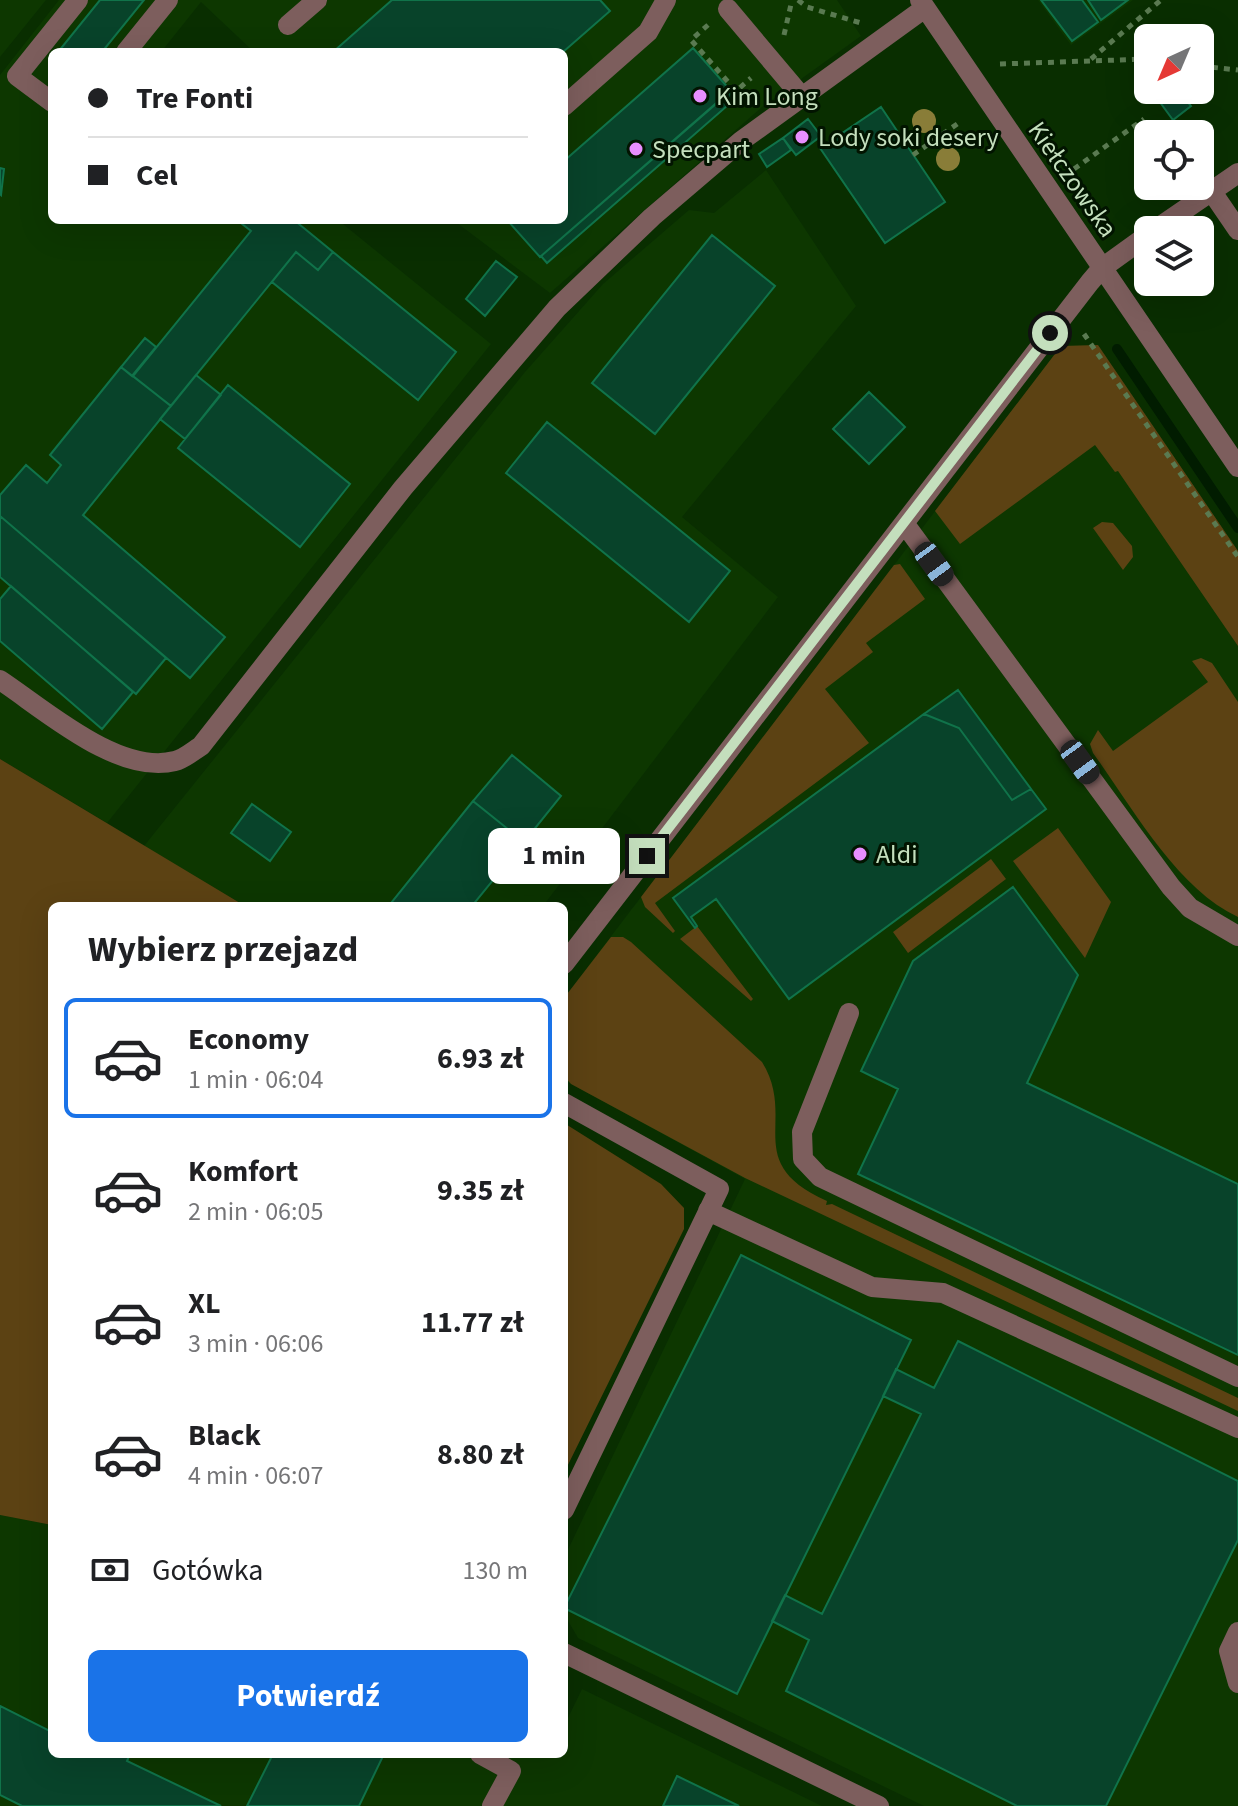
<!DOCTYPE html>
<html lang="pl">
<head>
<meta charset="utf-8">
<style>
	body { margin:0; font-family:"Source Sans 3",sans-serif; background:#f2f2f2; color:#202124; height:100vh; display:flex; flex-direction:column; font-size:30px; white-space:nowrap }
	* { box-sizing:border-box; margin:0 }
	p { font-size:26px; color:#757577 }
	.icon { flex:none; width:44px; height:44px; fill:none; stroke:currentColor; stroke-width:2; stroke-linecap:round; stroke-linejoin:round }
	.map { position:relative; flex:1; overflow:hidden }
	.sheet { position:absolute; left:48px; top:902px; width:520px; height:856px; display:flex; flex-direction:column; background:#fff; border-radius:12px; box-shadow:0 8px 32px #0002 }
	.sheet>* { flex:none }
	.banner { position:absolute; left:48px; top:48px; width:520px; height:176px; border-radius:12px; box-shadow:0 8px 32px #0002; display:grid; align-content:center; height:176px; padding:0 40px; background:#fff }
	.needle { width:52px; rotate:224deg }
	.buttons { position:absolute; left:1134px; top:24px; display:grid; gap:16px }
	.buttons a { display:grid; place-items:center; width:80px; height:80px; border-radius:12px; background:#fff; box-shadow:0 8px 32px #0002; font-size:40px }
	.end { position:absolute; width:36px; height:36px; margin:-18px; border:10px solid #c4dfbd; background:#111; box-shadow:0 0 0 4px #111 }
	.from { border-radius:50% }
	.bubble { position:absolute; height:56px; border-radius:12px; background:#fff; box-shadow:0 8px 32px #0002; font-size:26px; font-weight:700; line-height:56px; text-align:center }
	.car { position:absolute; width:24px; height:48px; margin:-24px -12px; border-radius:10px; box-shadow:0 0 6px 2px #0007; background:linear-gradient(#222 24%,#8ab4d8 0 40%,#222 0 76%,#8ab4d8 0 86%,#222 0) }
	.banner b { display:flex; align-items:center; gap:28px; height:76px; font-size:30px }
	.banner b+b { border-top:2px solid #e0e0e0 }
	.banner i { width:20px; height:20px; background:#202124 }
	ul { padding:0; list-style:none }
	li { display:flex; align-items:center; gap:24px; height:120px; margin:0 16px 12px; padding:0 24px; border:4px solid transparent; border-radius:12px }
	li div { flex:1 }
	li b { display:block; font-size:30px }
	li em { font-style:normal; font-weight:700 }
	li.selected { border-color:#1a73e8 }
	li>.icon { width:72px; height:72px; stroke-width:1.5 }
	h2 { padding:0 40px; font-size:36px; line-height:96px }
	.pay { display:flex; align-items:center; gap:20px; height:88px; padding:0 40px; font-size:30px }
	.pay p { margin-inline-start:auto }
	.primary-button { display:flex; gap:16px; margin-top:auto; padding:16px 40px }
	.primary-button a { flex:1; height:92px; border-radius:12px; background:#1a73e8; color:#fff; font-size:32px; font-weight:700; line-height:92px; text-align:center }
	.map>svg:first-child { display:block }
	.built { fill:#0d3700 }
	.green { fill:#5c4213 }
	.lines { fill:none; stroke-linecap:round; stroke-linejoin:round }
	.stream { stroke:#011c00; stroke-width:10 }
	.building { fill:#08432a; stroke:#10734a; stroke-width:2 }
	.path { stroke:#5a7a51; stroke-width:5; stroke-dasharray:6 6; stroke-linecap:butt }
	.minor { stroke:#7d5e5d; stroke-width:20 }
	.tree { fill:#897d38 }
	.route { stroke:#c4dfbd; stroke-width:10 }
	.poi-dot { fill:#e88eff; stroke:#021400; stroke-width:3 }
	.labels { text-anchor:middle; stroke-width:6; stroke-linejoin:round; paint-order:stroke }
	.poi-label { font-size:26px; fill:#c4dfbd; stroke:#021400; text-anchor:start }
	.street-label { font-size:26px; fill:#c4dfbd; stroke:#021400 }
</style>
</head>
<body>
<div class="map">
<svg width="1238" height="1806" viewBox="0 0 1238 1806">
	<rect width="100%" height="100%" fill="#092e00"/>
	<path class="built" d="M0,0h46l-46,57z
		M59,0h778l24,36 -99,71 -212,186 -97,-73h111v-168h-310l-53,-50 -40,50h-109v168h286l153,124 -384,479 -107,-64v-684z
		M1038,0h95l-62,45z
		M766,170l90,136 -174,211 96,80 -235,309h-298l-101,-60 381,-474 78,-88 86,-74 25,3z
		M1098,345l140,206v1255h-314l-346,-168 -14,-24v-56l181,-379 -181,-99v-82l497,-652z
		M0,1515l52,10v229h512v-28l18,-37 240,117h-822z"/>
	<path class="green" d="M1098,345l140,206v95l-120,-175 -3,1 -20,-27 -135,99 -25,-33 126,-165z
		M1102,522l11,1 19,23 1,11 -10,13 -30,-42z
		M900,564l25,35 -59,44 7,9 -48,37 44,54 -214,160 20,28 -2,2 -28,-26 -4,-10 253,-332z
		M1201,658l11,5 26,39v215c-62,-29 -105,-109 -145,-164l-3,-9 8,-14 15,21 95,-69 -16,-21z
		M0,759l245,147h-193v619l-52,-10z
		M1058,828l53,74 -26,56 -72,-97z
		M991,859l15,20 -98,74 -15,-21z
		M697,926l56,73 -2,2 -71,-62z
		M611,937h12l8,5 131,120c36,58 -22,100 65,139l-1,4 6,-1 406,194v13l-493,-233 -174,-94 -7,-8v-78z
		M564,1123l97,61 23,24v21l-120,244z"/>
	<g class="lines">
		<path class="stream" d="M1117,349l121,179"/>
	</g>
	<path class="building" d="M100,0h44l-42,52h-44z
		M392,0h208l10,11 -47,41h-230z
		M1041,0h41l16,22 -26,19z
		M1088,0h40l-27,20z
		M693,48l38,43 -191,166 -33,-37h57v-59z
		M1160,90h18l13,16 -18,14 -19,-26z
		M729,92l6,7 -188,164 -6,-7z
		M881,107l64,95 -60,41 -65,-95z
		M808,119l13,17 -25,19 -13,-17z
		M783,138l8,12 -24,17 -8,-13z
		M0,168l4,1 -3,26 -1,-1z
		M237,220h57l39,32 -15,18 -22,-18 -125,154 -38,-30 118,-145z
		M712,235l63,51 -120,148 -63,-51z
		M296,252l22,18 15,-18 123,100 -38,48 -146,-118z
		M496,261l21,16 -32,39 -19,-17z
		M145,338l11,9 -24,29 -11,-9z
		M121,367l50,39 -88,109 142,122 -35,41 -190,-162v-21l26,-30 21,18 14,-18 -11,-10z
		M196,375l25,20 -36,44 -25,-20z
		M228,385l122,99 -50,63 -122,-99z
		M869,392l36,35 -36,37 -36,-35z
		M547,422l183,149 -41,51 -183,-149z
		M0,516l166,142 -30,36 -136,-117z
		M11,586l122,106 -31,37 -102,-88v-42z
		M958,690l73,99 -19,11 -53,-72 -35,-14z
		M924,714l35,14 53,72 19,-11 15,20 -257,190 -73,-100 -25,18 6,9 -2,2 -22,-30z
		M512,755l49,41 -37,46 -51,-41z
		M473,801l51,41 -52,64h-77l-4,-3z
		M252,804l39,28 -21,29 -39,-28z
		M1013,887l65,88 -51,108 211,101v171l-380,-181 40,-85 -37,-18 52,-110z
		M741,1255l170,85 -174,354 -173,-86z
		M958,1341l280,140v59l-132,266h-89l-231,-115 23,-51 -37,-19 13,-26 37,19 99,-200 -38,-18 13,-27 38,19z
		M0,1706l52,26v22h78l-3,7 94,45h-199l-22,-11z
		M273,1754h111l-25,52h-112z
		M677,1776l62,30h-76z"/>
	<g class="lines">
		<path class="path" d="M798,0l9,7 54,16
			M708,25l-17,15 45,51 15,-13
			M784,35l8,-35
			M1091,59l70,-59
			M1000,64l148,-5
			M1200,66l38,4
			M913,155l47,-33
			M1074,169l70,-50
			M1084,334l154,223"/>
		<path class="minor" d="M920,0l318,467
			M728,9l74,88
			M288,25l29,-25
			M126,52l42,-52
			M52,102l-35,-26 61,-76
			M564,106l84,-74 18,-32
			M1212,192l26,38
			M1155,230l83,-57
			M904,523l267,364 19,21 48,28
			M0,680c44,29 119,96 175,81 9,-2 18,-10 26,-15l202,-258 154,-180 95,-91 89,-76 184,-133
			M564,964l526,-682 12,-14 46,-33
			M849,1013l-47,119 1,27 17,18 418,200
			M564,1103l155,86 -155,321
			M708,1211l164,76 71,6 295,135
			M1238,1632l-9,19 9,32
			M564,1653l315,153
			M480,1754l31,17 -19,35"/>
	</g>
	<g class="tree">
		<circle cx="924" cy="121" r="12"/>
		<circle cx="948" cy="159" r="12"/>
	</g>
	<g class="lines">
		<path class="route" d="M647,856l403,-523"/>
	</g>
	<g class="poi-dot">
		<circle cx="700" cy="96" r="8"/>
		<circle cx="802" cy="137" r="8"/>
		<circle cx="636" cy="149" r="8"/>
		<circle cx="860" cy="854" r="8"/>
	</g>
	<g class="labels">
		<g class="poi-label">
			<text x="716" y="105">Kim Long</text>
			<text x="818" y="146">Lody soki desery</text>
			<text x="652" y="158">Specpart</text>
			<text x="876" y="863">Aldi</text>
		</g>
		<g class="street-label">
			<text transform="translate(1073 179) rotate(55)" y="9">Kiełczowska</text>
		</g>
	</g>
</svg>
<div class="buttons">
<a><svg class="needle" viewBox="-14 -14 28 28"><path d="M0-13l5 13h-10z" fill="#e53935"/><path d="M0 13l5-13h-10z" fill="#757577"/></svg></a>
<a><svg class="icon" aria-label="locate" viewBox="0 0 24 24"><circle cx="12" cy="12" r="6"/><path d="M12 2v4M12 18v4M2 12h4M18 12h4"/></svg></a>
<a><svg class="icon" aria-label="layers" viewBox="0 0 24 24"><path d="M12 4l9 5-9 5-9-5zM3 14l9 5 9-5"/></svg></a>
</div>
<i class="end from" style="left:1050px;top:333px"></i>
<i class="end" style="left:647px;top:856px"></i>
<div class="bubble" style="left:488px;top:828px;width:132px">1 min</div>
<i class="car" style="left:934px;top:564px;rotate:144deg"></i>
<i class="car" style="left:1080px;top:762px;rotate:144deg"></i>
<div class="banner">
<b><i class="from"></i>Tre Fonti</b>
<b><i></i>Cel</b>
</div>
<section class="sheet">
<h2>Wybierz przejazd</h2>
<ul>
<li class="selected"><svg class="icon" aria-label="car" viewBox="0 0 24 24"><path d="M5 17H2v-5l4-1 3-4h7l3 4 3 1v5h-3M9 17h6M6 11h13"/><circle cx="7" cy="17" r="2"/><circle cx="17" cy="17" r="2"/></svg><div><b>Economy</b><p>1 min · 06:04</p></div><em>6.93 zł</em></li>
<li><svg class="icon" aria-label="car" viewBox="0 0 24 24"><path d="M5 17H2v-5l4-1 3-4h7l3 4 3 1v5h-3M9 17h6M6 11h13"/><circle cx="7" cy="17" r="2"/><circle cx="17" cy="17" r="2"/></svg><div><b>Komfort</b><p>2 min · 06:05</p></div><em>9.35 zł</em></li>
<li><svg class="icon" aria-label="car" viewBox="0 0 24 24"><path d="M5 17H2v-5l4-1 3-4h7l3 4 3 1v5h-3M9 17h6M6 11h13"/><circle cx="7" cy="17" r="2"/><circle cx="17" cy="17" r="2"/></svg><div><b>XL</b><p>3 min · 06:06</p></div><em>11.77 zł</em></li>
<li><svg class="icon" aria-label="car" viewBox="0 0 24 24"><path d="M5 17H2v-5l4-1 3-4h7l3 4 3 1v5h-3M9 17h6M6 11h13"/><circle cx="7" cy="17" r="2"/><circle cx="17" cy="17" r="2"/></svg><div><b>Black</b><p>4 min · 06:07</p></div><em>8.80 zł</em></li>
</ul>
<div class="pay"><svg class="icon" aria-label="cash" viewBox="0 0 24 24"><path d="M3 7h18v10H3z"/><circle cx="12" cy="12" r="2"/></svg>Gotówka<p>130 m</p></div>
<div class="primary-button"><a>Potwierdź</a></div>
</section>
</div>
</body>
</html>
